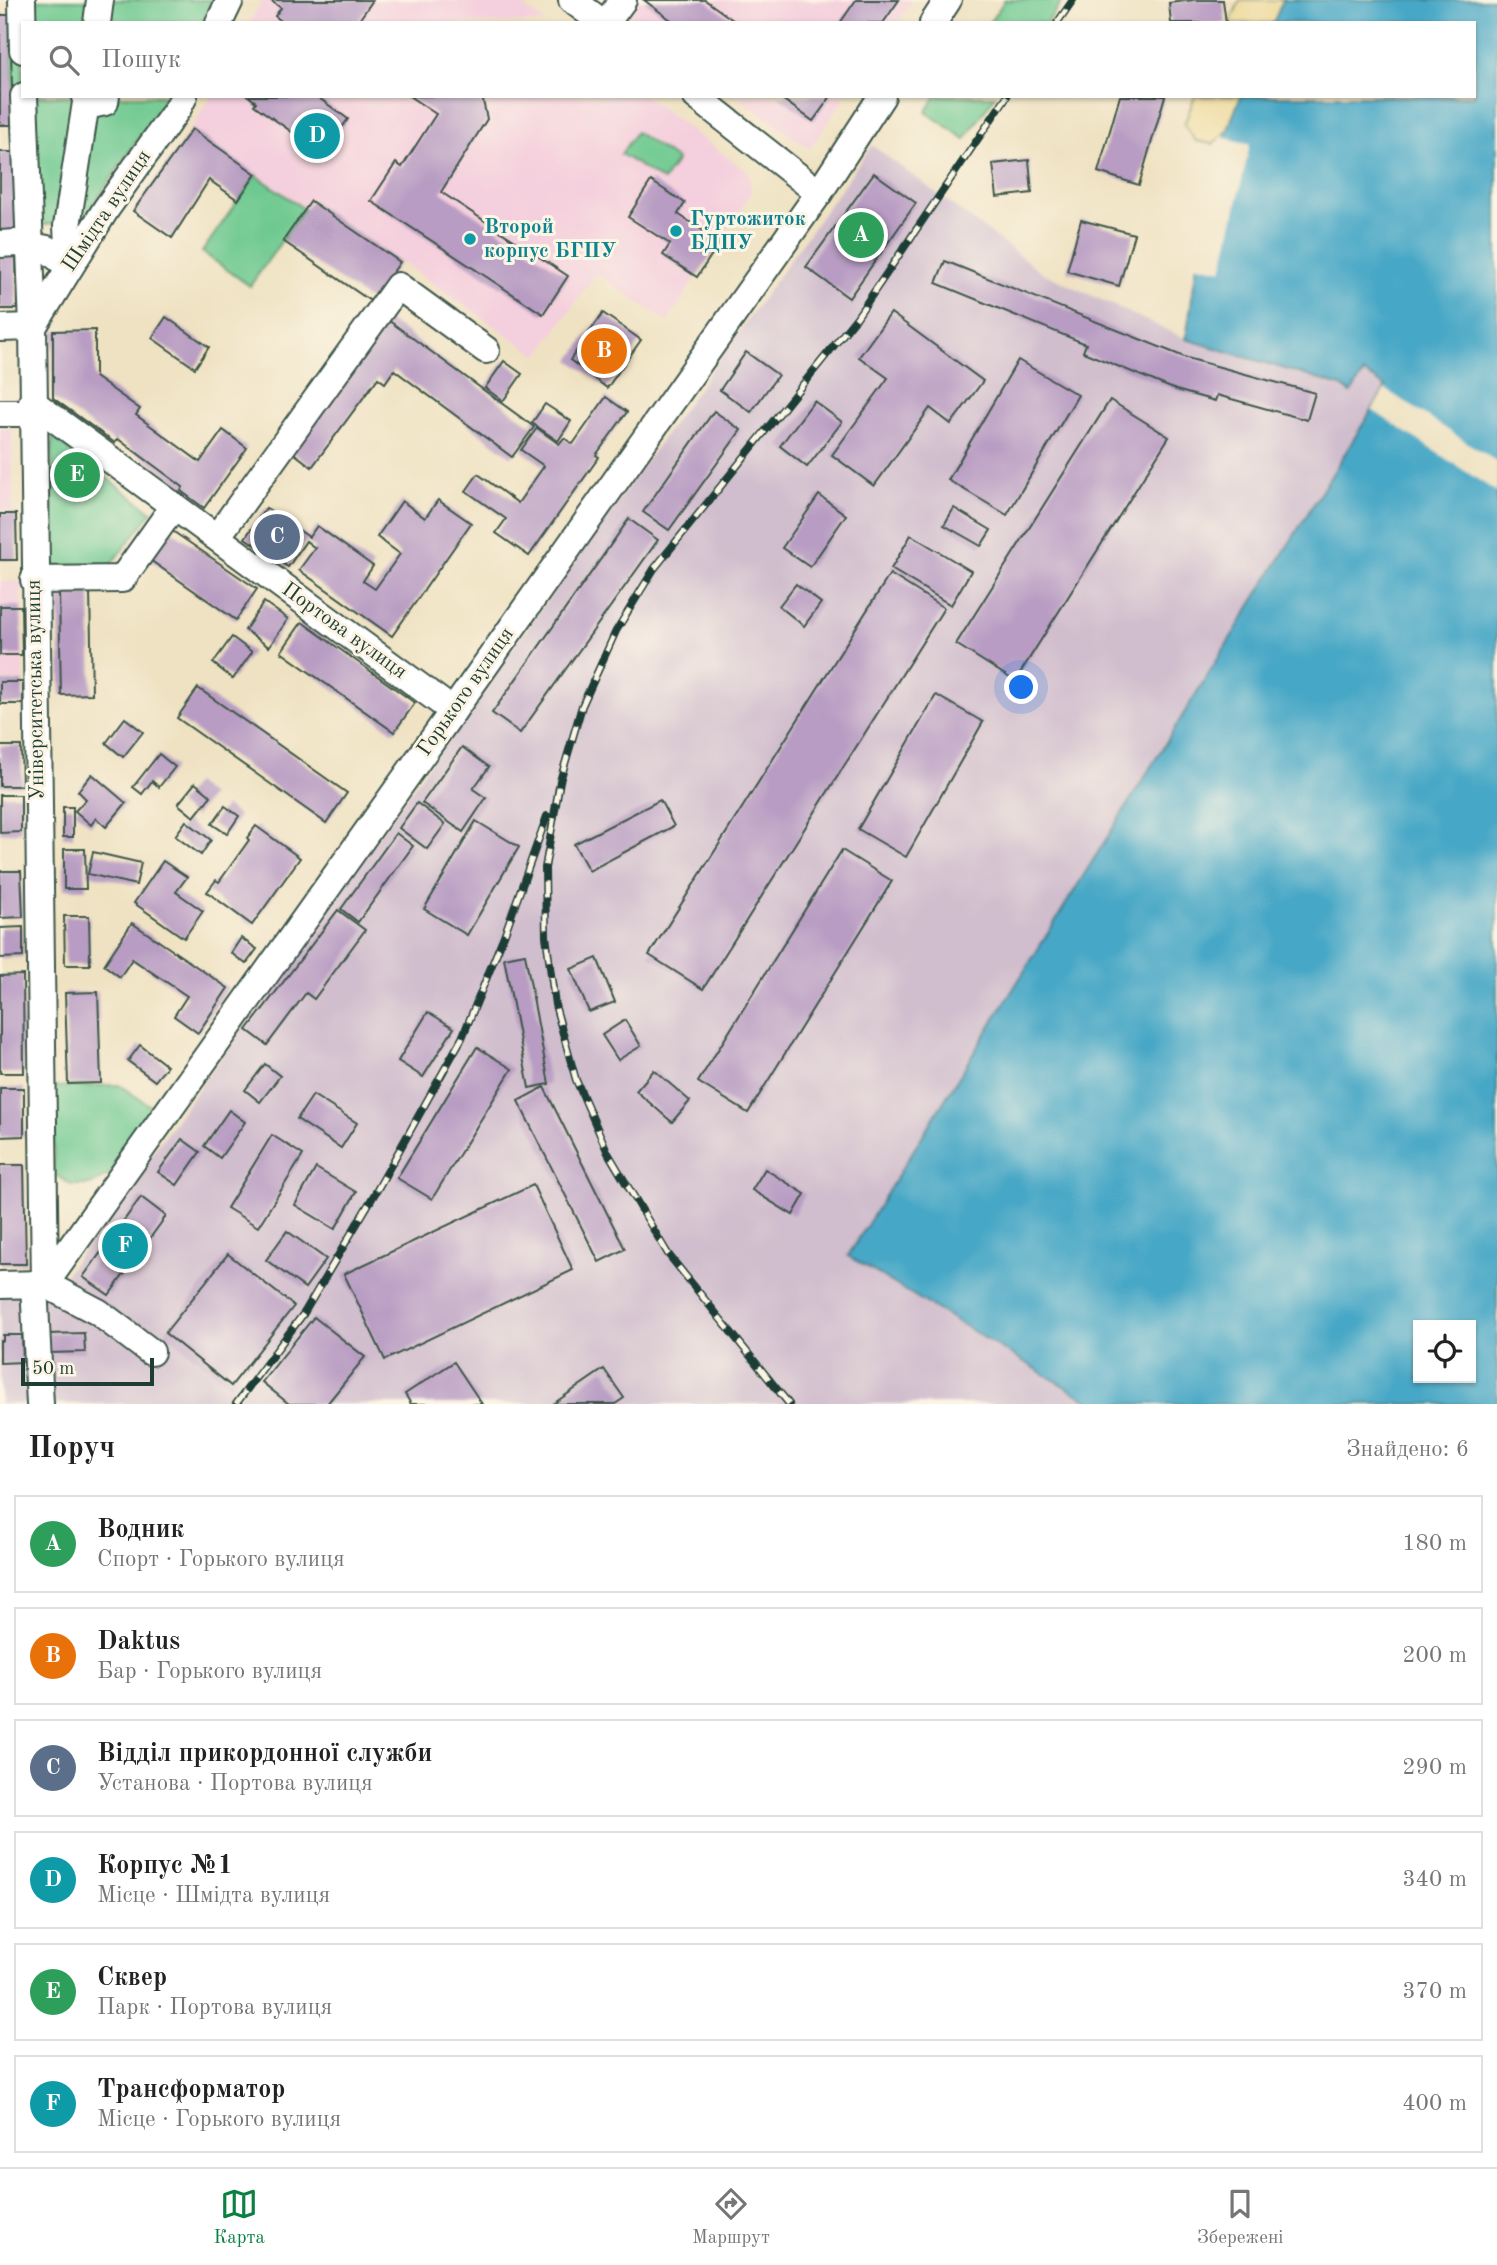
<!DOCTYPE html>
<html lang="uk">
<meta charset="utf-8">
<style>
body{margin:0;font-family:"Old Standard TT",serif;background:#f2f2f2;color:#222}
.controls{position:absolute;right:21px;bottom:21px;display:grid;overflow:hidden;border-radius:0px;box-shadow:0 2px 5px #0004}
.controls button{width:63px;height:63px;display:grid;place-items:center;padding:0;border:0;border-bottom:2px solid #e0e0e0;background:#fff;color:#222;font:35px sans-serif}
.scale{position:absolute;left:21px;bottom:18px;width:133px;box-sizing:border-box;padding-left:7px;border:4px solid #1f3d34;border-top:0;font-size:19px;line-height:24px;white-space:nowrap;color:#1f3d34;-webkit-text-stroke:5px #fcf5e5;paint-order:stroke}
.you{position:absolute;left:1022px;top:688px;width:24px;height:24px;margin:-18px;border:5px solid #fff;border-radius:50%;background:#1a73e8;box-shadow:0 0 0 10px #1a73e833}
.badge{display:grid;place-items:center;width:46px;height:46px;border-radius:50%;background:#0b8043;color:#fff;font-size:23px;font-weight:700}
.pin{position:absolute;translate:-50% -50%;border:4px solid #fff;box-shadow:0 2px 7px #0006}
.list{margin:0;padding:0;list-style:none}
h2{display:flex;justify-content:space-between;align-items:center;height:91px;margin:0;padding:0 28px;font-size:30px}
h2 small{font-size:23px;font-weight:400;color:#767676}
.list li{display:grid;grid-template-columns:46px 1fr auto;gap:21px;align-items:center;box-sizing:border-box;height:98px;margin:0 14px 14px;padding:0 14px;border:2px solid #e0e0e0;border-radius:0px}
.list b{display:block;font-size:26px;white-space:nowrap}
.list p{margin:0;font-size:23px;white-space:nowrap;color:#767676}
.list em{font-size:23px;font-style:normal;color:#767676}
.icon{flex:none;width:38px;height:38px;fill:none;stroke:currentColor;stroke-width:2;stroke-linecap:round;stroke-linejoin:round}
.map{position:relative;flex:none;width:1497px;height:1404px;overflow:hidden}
.search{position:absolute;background:#fff;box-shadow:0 2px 5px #0004;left:21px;right:21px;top:21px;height:77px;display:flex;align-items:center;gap:18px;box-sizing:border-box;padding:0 24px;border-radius:0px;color:#767676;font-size:26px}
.sheet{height:763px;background:#fff}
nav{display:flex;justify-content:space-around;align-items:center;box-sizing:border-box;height:98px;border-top:2px solid #e0e0e0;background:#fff;font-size:19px;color:#767676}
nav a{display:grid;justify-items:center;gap:4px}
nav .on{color:#0b8043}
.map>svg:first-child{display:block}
.built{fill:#f4cfdd}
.industrial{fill:#d0bdcd}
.green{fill:#6ec990;stroke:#468362;stroke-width:2}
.sand{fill:#eeda9e;stroke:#868c69;stroke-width:2}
.water{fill:#47a7c6;stroke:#33727d;stroke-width:2;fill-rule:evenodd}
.pier{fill:#efe2c2}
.building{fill:#b89cc3}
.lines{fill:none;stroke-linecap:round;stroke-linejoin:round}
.minor-casing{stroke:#3e5649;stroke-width:30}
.minor{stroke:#fff;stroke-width:26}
.rail-casing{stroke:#1f3d34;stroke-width:8}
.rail{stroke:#fcf5e5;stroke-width:5;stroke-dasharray:16;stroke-linecap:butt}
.culture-dot{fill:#0f9aa8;stroke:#fcf5e5;stroke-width:2.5}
.labels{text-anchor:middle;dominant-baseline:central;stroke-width:6;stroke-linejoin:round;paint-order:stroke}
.street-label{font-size:21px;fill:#1f3d34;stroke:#fcf5e5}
.culture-label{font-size:21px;font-weight:bold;fill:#0d838f;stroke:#fcf5e5;text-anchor:start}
</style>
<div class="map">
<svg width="1497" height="1404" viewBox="0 0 1497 1404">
<rect width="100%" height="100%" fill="#fcf5e5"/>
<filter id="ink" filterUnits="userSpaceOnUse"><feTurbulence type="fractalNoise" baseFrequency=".0143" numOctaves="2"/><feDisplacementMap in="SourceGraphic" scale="14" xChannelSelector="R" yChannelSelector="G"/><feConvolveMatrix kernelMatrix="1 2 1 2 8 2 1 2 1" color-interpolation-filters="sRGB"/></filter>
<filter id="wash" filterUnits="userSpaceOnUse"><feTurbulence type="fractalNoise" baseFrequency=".00686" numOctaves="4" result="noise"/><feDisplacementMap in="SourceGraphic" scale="28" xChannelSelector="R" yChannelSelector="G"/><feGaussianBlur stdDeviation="1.57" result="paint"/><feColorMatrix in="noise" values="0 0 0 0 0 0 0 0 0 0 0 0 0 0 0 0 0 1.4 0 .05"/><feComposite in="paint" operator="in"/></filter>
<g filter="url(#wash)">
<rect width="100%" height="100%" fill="#efe2c2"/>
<g class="built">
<polygon points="263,0 515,0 546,23 249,23"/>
<polygon points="636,0 912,0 897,23 634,23 625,16"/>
<polygon points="212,96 645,96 749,173 751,193 667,322 596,273 538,356 311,200 305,208 191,128"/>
<polygon points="737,96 846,96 810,149"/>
<polygon points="12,428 13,511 0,511 0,429"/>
<polygon points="21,581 23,681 0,681 0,582"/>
</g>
<polygon class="industrial" points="872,145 1043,273 1186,339 1341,386 1351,393 1364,373 1386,387 849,1255 1094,1404 0,1404 0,1293 53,1292"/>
<g class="green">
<polygon points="11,0 212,0 202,23 23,23 23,96 167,96 81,223 16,225"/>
<polygon points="1005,0 1063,0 1047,23 989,23"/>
<polygon points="936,96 995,96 965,139 926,112"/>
<polygon points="636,132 677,160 663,181 621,154"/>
<polygon points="256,175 304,209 250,286 202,252"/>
<polygon points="52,437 152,512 108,568 53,570"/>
<polygon points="119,1085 155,1109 109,1175 90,1185 71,1185 54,1174 53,1087"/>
</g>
<g class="sand">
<polygon points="1240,0 1287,0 1277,23 1230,23"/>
<polygon points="1195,96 1245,96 1231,127 1213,144 1196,141 1184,125"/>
</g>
<path class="water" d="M1283 0H1497V1404H1094L848 1256 1386 387 1364 373 1351 393 1341 386 1186 339C1198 256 1207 174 1241 96H1474V23H1273ZM1418 1325H1471V1378H1418Z"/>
<g class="pier">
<polygon points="1221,137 1250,144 1222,270 1194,264 1202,206"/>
<polygon points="1385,389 1497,462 1497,492 1372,410"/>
</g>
<g id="blocks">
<g class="building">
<polygon points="270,0 373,0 357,23 284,23 275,16 281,8"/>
<polygon points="644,0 705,0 737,23 675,23"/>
<polygon points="856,0 899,0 883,23 840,23"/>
<polygon points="1194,0 1223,0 1226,23 1171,23 1169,3"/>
<polygon points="0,15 10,15 13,125 0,125"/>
<polygon points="248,96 316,96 348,119 323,154 254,105 256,102"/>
<polygon points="409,96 482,96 487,119 441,192 568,276 543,314 371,201 396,163 402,167 436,114"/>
<polygon points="778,96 831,96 813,121"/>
<polygon points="1120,96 1165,96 1139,185 1098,172"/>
<polygon points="192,129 256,174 238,200 209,180 172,238 133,211"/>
<polygon points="0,152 13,152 16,233 0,234"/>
<polygon points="1029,160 1032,193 997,197 993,164"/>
<polygon points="874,173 916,203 849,298 806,267"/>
<polygon points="651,181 685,203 678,214 720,242 697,277 663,255 670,244 628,217"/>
<polygon points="311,201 400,262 372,302 283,241"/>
<polygon points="1081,220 1134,234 1119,286 1067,271"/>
<polygon points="0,252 16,252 17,309 0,309"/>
<polygon points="945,261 1187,358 1315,393 1307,420 1217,395 1215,401 1176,390 1083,352 1086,344 936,283"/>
<polygon points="603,313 641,340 607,388 570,360"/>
<polygon points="891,313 983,381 951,424 930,408 874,486 832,455 888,378 859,357"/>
<polygon points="166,317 209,347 195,368 152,338"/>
<polygon points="388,320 534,427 512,457 394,370 385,383 378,378 312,467 291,451"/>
<polygon points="95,330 95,377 140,409 136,415 200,462 223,430 247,448 204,508 181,491 183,487 118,439 115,443 53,398 53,331"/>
<polygon points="746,352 778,375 751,412 720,390"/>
<polygon points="1018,360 1078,395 1007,515 948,480"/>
<polygon points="504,361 522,374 503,401 485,388"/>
<polygon points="606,397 627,412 596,455 599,457 529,556 496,533 506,519 466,491 478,474 518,503 544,466 521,450 537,428 559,444 564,438 573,444"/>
<polygon points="1110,400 1169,437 1015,681 956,644"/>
<polygon points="814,401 842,422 807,467 780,446"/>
<polygon points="545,404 571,421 558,441 532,423"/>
<polygon points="714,411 741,430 669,530 643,512"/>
<polygon points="819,495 846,515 810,567 782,548"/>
<polygon points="438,500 471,523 392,636 299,570 315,548 306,541 288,567 245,538 266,508 309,537 317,526 373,566 363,581 375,589 400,554 377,537 402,501 425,518"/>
<polygon points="954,508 991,530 981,546 944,525"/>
<polygon points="0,514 16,514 17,560 0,560"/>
<polygon points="629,519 658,540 520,733 492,713"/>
<polygon points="171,530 257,589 236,620 150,560"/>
<polygon points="911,535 971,571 951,605 891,569"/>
<polygon points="890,574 944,608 703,989 649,955"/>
<polygon points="796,584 821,603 804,626 779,606"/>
<polygon points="59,591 90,591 92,694 61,695"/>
<polygon points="264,602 288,619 269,647 245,630"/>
<polygon points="0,606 21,606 22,655 0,655"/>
<polygon points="302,622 415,703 394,732 281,652"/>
<polygon points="232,637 252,652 233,679 213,663"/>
<rect x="0" y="682" width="23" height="22"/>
<polygon points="198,688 347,793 326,823 177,718"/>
<polygon points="936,695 983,722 906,857 858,829"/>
<polygon points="125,718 143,732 123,757 106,743"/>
<polygon points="0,746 21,746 22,786 0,786"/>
<polygon points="462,747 489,767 473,789 486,798 463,832 422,803"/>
<polygon points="159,754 175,767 159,787 152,781 142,794 133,787"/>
<polygon points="92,774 126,803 106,827 96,818 91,825 75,811 86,799 78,791"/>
<polygon points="195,783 211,796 194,817 178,804"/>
<polygon points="0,795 21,795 21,832 0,833"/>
<polygon points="660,800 674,826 589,871 574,844"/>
<polygon points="417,803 445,824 427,849 399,828"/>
<polygon points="225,806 239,816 227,834 212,824"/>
<rect x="63" y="807" width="10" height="30"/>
<polygon points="186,821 211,840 201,855 175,836"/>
<polygon points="476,821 519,847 467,935 424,909"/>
<polygon points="256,826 300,858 252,925 207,892 216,880 219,882 249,840 247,838"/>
<polygon points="396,833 413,846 358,922 341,909"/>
<polygon points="64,849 85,849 86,889 64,889"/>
<polygon points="842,850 892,881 748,1113 698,1082"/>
<polygon points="93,852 141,863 136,885 88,874"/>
<polygon points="163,861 187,877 176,892 203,911 184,938 134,903"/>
<polygon points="0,871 21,871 23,917 0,918"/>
<polygon points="338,910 365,930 314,999 306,993 267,1045 247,1030"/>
<polygon points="64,916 89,916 90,965 65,965"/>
<polygon points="132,923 228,988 198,1033 174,1016 187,996 132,959 120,977 104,965"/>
<polygon points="23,927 23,957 0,958 0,928"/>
<polygon points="241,938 257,949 246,964 231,953"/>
<polygon points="525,954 549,1084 529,1088 504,958"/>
<polygon points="597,958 615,1002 589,1012 571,969"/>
<polygon points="23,975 24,1073 0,1073 0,976"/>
<polygon points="98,992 101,1083 68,1084 65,993"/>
<polygon points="428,1012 454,1028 423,1077 398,1061"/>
<polygon points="625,1020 641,1046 618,1060 602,1035"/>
<polygon points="140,1045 167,1066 155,1081 128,1061"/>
<polygon points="477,1047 512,1069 432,1199 397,1178"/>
<polygon points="265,1064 280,1076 260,1102 245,1090"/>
<polygon points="654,1070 690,1101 672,1122 636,1091"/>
<polygon points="544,1087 625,1249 599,1262 518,1101"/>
<polygon points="0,1088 24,1088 24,1136 0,1137"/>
<polygon points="313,1095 357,1123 341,1148 297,1119"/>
<polygon points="229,1110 245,1122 220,1158 204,1146"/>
<polygon points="272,1135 303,1155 258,1227 227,1208"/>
<polygon points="182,1139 200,1152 177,1185 158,1172"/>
<polygon points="0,1165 24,1165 26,1264 0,1264"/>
<polygon points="316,1168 356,1192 335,1229 295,1205"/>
<polygon points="765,1169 805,1194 793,1215 752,1190"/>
<polygon points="533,1185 573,1270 385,1360 344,1274"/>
<polygon points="141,1197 166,1216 109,1295 83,1277"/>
<polygon points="287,1231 326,1259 305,1288 266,1260"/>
<polygon points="228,1254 294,1306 231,1386 165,1333"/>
<polygon points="314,1317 365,1357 327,1404 289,1404 262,1382"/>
<polygon points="84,1333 85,1352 49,1353 48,1334"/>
<polygon points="3,1335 22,1335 23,1362 0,1363 0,1341 3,1341"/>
<polygon points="454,1362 482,1404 411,1404 405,1394"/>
<polygon points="604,1369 624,1398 615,1404 553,1404"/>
</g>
</g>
</g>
<g filter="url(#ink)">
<use href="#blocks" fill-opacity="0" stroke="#3e5649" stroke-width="2"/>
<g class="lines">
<g class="minor-casing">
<g id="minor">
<polyline points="22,0 23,50"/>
<polyline points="572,0 603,23"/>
<polyline points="97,23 100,0"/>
<polyline points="219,23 230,0"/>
<polyline points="606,23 623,0"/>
<polyline points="933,23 948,0"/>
<polyline points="24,96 33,327 45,1284"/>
<polyline points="696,96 819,193"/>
<polyline points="86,106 105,102 106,96"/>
<polyline points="0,244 16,243 47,249 69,267"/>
<polyline points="69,267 67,226 87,96"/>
<polyline points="33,327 106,209 178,108 184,96"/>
<polyline points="0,328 33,327"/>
<polyline points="32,402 453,711"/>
<polyline points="0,413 32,413"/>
<polyline points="217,537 398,286 486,350"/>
<polyline points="34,580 122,579 174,506"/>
<polyline points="34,1284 40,1404"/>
<polyline points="45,1284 453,711 819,193 882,96"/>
<polyline points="0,1285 45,1284 98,1312 151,1352"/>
</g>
</g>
<use href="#minor" class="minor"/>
<g class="rail-casing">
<g id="rail">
<polyline points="1057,23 1073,0"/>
<polyline points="236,1404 304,1313 377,1190 462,1038 505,933 547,816"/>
<polyline points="789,1404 668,1254 608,1153 576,1080 555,1005 546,936 545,868 560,781 582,706 616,631 654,569 857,317 1007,96"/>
</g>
</g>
<use href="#rail" class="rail"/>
</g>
</g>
<g class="culture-dot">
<circle cx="676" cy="231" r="7"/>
<circle cx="470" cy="239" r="7"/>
</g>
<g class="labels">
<g class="street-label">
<text transform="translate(107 211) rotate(-56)">Шмідта вулиця</text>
<text transform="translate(344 631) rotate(36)">Портова вулиця</text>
<text transform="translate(36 690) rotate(-91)">Університетська вулиця</text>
<text transform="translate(466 692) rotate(-55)">Горького вулиця</text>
</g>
<g class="culture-label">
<text x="690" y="219">Гуртожиток<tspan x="690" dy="24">БДПУ</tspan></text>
<text x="484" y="227">Второй<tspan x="484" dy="24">корпус БГПУ</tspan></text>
</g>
</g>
</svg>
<div class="controls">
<button><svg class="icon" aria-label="locate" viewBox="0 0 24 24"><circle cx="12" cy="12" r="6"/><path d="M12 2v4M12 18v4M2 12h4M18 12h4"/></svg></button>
</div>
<div class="scale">50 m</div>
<div class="you"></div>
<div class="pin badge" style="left:861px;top:235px;background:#2e9e5b">A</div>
<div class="pin badge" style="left:604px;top:351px;background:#e8710a">B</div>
<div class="pin badge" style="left:277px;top:537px;background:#5c6f8a">C</div>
<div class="pin badge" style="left:317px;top:136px;background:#0f9aa8">D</div>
<div class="pin badge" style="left:77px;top:475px;background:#2e9e5b">E</div>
<div class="pin badge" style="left:125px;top:1246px;background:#0f9aa8">F</div>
<div class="search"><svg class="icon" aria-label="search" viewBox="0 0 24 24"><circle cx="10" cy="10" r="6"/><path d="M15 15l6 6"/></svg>Пошук</div>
</div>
<section class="sheet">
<h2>Поруч<small>Знайдено: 6</small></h2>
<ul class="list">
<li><span class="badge" style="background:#2e9e5b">A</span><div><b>Водник</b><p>Спорт · Горького вулиця</p></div><em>180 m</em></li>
<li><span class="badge" style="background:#e8710a">B</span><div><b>Daktus</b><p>Бар · Горького вулиця</p></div><em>200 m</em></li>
<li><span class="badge" style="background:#5c6f8a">C</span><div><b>Відділ прикордонної служби</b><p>Установа · Портова вулиця</p></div><em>290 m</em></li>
<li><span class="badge" style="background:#0f9aa8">D</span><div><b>Корпус №1</b><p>Місце · Шмідта вулиця</p></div><em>340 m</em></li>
<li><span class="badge" style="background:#2e9e5b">E</span><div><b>Сквер</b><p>Парк · Портова вулиця</p></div><em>370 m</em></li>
<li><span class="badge" style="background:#0f9aa8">F</span><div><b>Трансформатор</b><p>Місце · Горького вулиця</p></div><em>400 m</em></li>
</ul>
</section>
<nav>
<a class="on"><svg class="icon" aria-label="map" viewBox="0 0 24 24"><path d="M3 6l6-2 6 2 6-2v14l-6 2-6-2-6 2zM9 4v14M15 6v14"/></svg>Карта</a>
<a><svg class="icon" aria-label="directions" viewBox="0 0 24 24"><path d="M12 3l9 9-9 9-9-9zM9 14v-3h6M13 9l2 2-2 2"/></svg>Маршрут</a>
<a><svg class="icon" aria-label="saved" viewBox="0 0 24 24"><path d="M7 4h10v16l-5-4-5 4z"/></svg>Збережені</a>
</nav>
